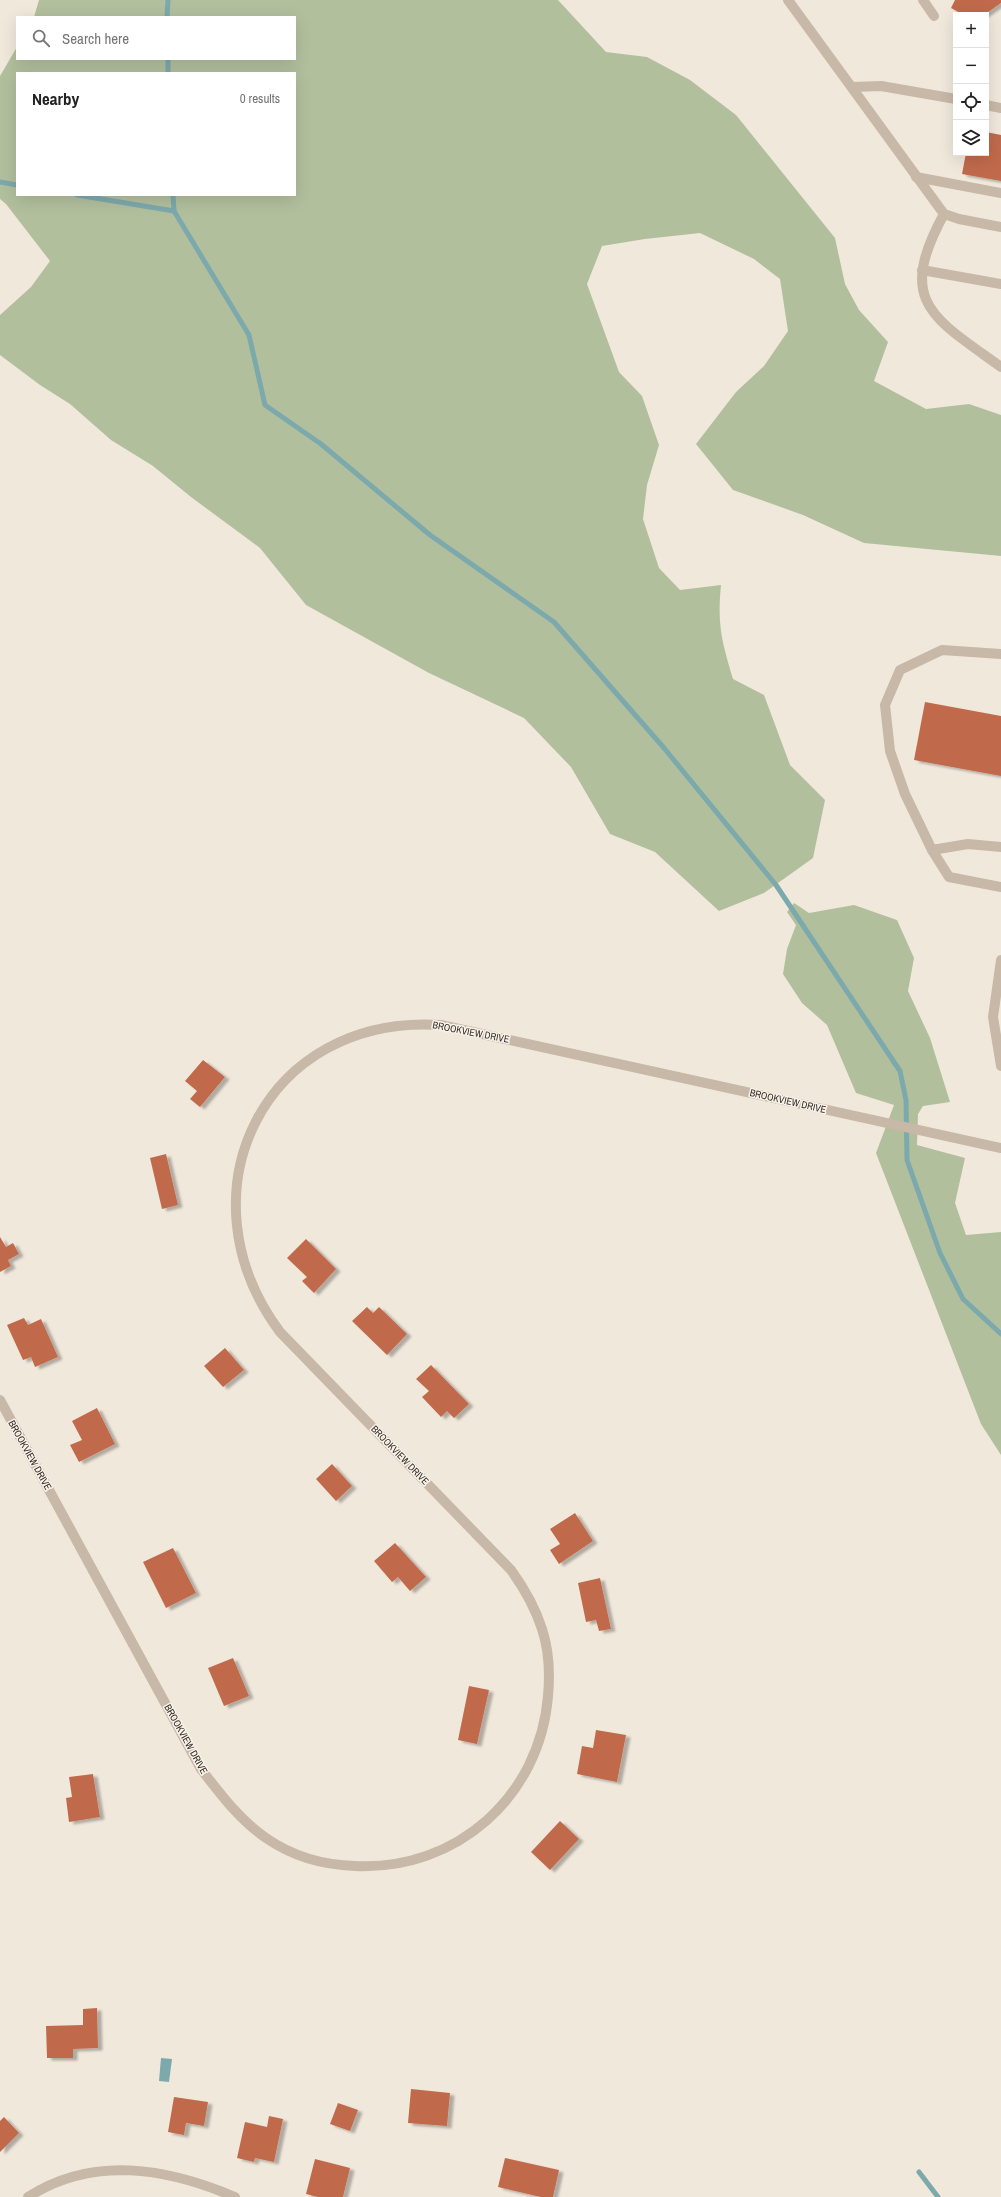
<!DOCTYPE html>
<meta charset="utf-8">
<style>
body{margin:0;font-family:"Archivo Narrow",sans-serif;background:#f6f6f6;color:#222}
.controls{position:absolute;right:12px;top:12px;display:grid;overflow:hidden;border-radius:0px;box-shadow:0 4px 16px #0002}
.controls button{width:36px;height:36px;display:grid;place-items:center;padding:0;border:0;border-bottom:1px solid #e0e0e0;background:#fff;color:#222;font:20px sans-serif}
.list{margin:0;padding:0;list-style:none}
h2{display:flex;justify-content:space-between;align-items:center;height:52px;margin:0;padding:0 16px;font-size:17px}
h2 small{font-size:13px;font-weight:400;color:#767676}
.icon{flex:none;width:22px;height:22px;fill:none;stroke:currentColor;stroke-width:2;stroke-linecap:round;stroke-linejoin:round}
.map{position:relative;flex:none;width:1001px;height:2197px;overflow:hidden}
.search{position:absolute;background:#fff;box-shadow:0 4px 16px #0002;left:16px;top:16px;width:280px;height:44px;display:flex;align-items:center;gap:10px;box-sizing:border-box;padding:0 14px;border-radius:0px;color:#767676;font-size:15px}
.panel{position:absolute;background:#fff;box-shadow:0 4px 16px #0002;left:16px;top:72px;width:280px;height:124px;border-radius:0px}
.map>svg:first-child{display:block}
.green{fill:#b2bf9d;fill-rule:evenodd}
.water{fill:#7ca9ac}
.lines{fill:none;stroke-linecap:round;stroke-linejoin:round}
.stream{stroke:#7ca9ac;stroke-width:5}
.building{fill:#c06b4b;filter:url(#shadow)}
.minor{stroke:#c8b8a8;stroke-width:10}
.labels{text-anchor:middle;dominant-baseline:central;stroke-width:3;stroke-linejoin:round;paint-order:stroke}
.street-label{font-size:10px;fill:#352d28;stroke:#f9f2e8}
</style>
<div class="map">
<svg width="1001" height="2197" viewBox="0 0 1001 2197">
<defs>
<filter id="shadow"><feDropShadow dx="4.5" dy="2.5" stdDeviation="1" flood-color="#0004"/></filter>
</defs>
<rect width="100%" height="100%" fill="#f1e8dc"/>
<g class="green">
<path d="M39 0H558L606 52 647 57 690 80 736 115 835 238 845 284 859 310 888 342 874 381 926 409 969 404 1001 415V556L864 543 803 515 733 490 696 444 736 392 764 366 788 331 780 279 754 259 700 233 645 239 602 246 587 284 619 372 642 396 659 445 647 485 643 519 659 568 680 590 721 585C717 625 722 642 733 679L764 695 790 765 825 800 813 858 764 893 719 911 655 852 610 834 571 767 524 718 429 673 306 605 260 548 191 497 153 466 111 440 70 404 40 385 0 355V315L31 287 50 261 6 204 0 199V76L17 47V59H295V17H34ZM17 73H295V195H17Z"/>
<polygon points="794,903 809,913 854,905 897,920 914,958 908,991 930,1038 950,1102 923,1106 918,1114 917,1145 965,1158 955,1203 966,1235 1001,1232 1001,1455 981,1424 876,1153 894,1105 856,1093 827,1025 802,1003 783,974 787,949 796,925 787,912"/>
</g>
<polygon class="water" points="161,2058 172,2059 169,2082 159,2081"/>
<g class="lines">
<g class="stream">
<polyline points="167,17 168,0"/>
<polyline points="168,59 168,73"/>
<polyline points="0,182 17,185"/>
<polyline points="77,195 174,211"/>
<polyline points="173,195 174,211 249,335 265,405 321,444 430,535 554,622 664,748 776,885 900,1071 906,1100 907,1160 940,1253 963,1299 1001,1334"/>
<polyline points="919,2172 938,2197"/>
</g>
</g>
<g class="building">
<polygon points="955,0 1001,0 1001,3 984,15 964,15 951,8"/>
<polygon points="986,132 1001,135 1001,181 962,174 966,153 986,153"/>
<polygon points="925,702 1001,716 1001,776 914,760"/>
<polygon points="203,1060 225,1077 200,1107 190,1099 197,1091 185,1081"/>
<polygon points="166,1154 178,1205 162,1209 150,1158"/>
<polygon points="0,1237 6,1247 13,1243 19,1254 8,1260 11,1266 0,1272"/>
<polygon points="306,1239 336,1269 314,1293 302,1281 307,1277 287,1258"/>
<polygon points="367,1307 373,1313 379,1307 407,1334 387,1355 352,1321"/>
<polygon points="24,1318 28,1325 41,1319 58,1357 35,1367 31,1357 23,1360 7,1325"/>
<polygon points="225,1348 244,1370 223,1387 204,1366"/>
<polygon points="431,1365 469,1404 454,1418 447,1411 441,1417 422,1397 429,1391 416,1379"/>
<polygon points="97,1408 115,1444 79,1462 70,1445 82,1440 72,1421"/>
<polygon points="332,1464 352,1486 336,1501 316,1479"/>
<polygon points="575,1513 593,1541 559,1564 550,1550 560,1544 550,1529"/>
<polygon points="395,1543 426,1577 410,1591 398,1577 392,1582 374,1561"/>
<polygon points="173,1548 196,1593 166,1608 143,1562"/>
<polygon points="600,1578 611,1629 599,1631 596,1620 586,1622 578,1583"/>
<polygon points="233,1658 249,1696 224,1706 208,1668"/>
<polygon points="469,1686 489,1690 477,1744 458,1740"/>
<polygon points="596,1730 626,1735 617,1782 577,1774 582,1746 593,1748"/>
<polygon points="93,1774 100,1817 69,1822 66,1798 72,1797 69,1777"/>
<polygon points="560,1821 579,1839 550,1870 531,1852"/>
<polygon points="97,2008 98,2048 73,2049 73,2058 47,2058 46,2026 83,2025 83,2009"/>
<polygon points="411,2089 450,2093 447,2126 408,2123"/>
<polygon points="174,2097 208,2102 204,2126 186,2123 184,2135 168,2132"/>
<polygon points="338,2103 358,2110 350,2131 330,2124"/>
<polygon points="269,2116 283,2119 274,2162 255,2158 254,2162 237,2158 245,2122 267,2127"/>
<polygon points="4,2117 19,2133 0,2152 0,2121"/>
<polygon points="505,2158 559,2170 553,2197 541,2197 498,2187"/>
<polygon points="315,2159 350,2168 343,2197 318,2197 306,2194"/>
</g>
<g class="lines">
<g class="minor">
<polyline points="788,0 944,214 959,219 1001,227"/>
<polyline points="923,0 934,16"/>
<polyline points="852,87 881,86 956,99"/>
<polyline points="986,105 1001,108"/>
<polyline points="916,177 1001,193"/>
<path d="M944 214C896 302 932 317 1001 367"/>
<polyline points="922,270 1001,284"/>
<polyline points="1001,654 942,650 900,670 885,705 890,751 905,794 932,850 949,877 1001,887"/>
<polyline points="932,850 968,844 1001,847"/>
<polyline points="1001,960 993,1017 1001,1066"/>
<path d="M0 1400 201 1769C221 1795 239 1819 266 1838 292 1856 324 1865 355 1866 457 1871 540 1796 548 1696 550 1674 549 1650 542 1629 535 1607 524 1588 511 1570L280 1332C177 1194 264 1013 441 1025L1001 1148"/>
<path d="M28 2197C93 2155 167 2168 235 2197"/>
</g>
</g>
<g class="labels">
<g class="street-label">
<text transform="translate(471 1032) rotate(11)">BROOKVIEW DRIVE</text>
<text transform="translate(788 1101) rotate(13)">BROOKVIEW DRIVE</text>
<text transform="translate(30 1455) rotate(61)">BROOKVIEW DRIVE</text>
<text transform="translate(400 1455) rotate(46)">BROOKVIEW DRIVE</text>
<text transform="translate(186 1739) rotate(61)">BROOKVIEW DRIVE</text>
</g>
</g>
</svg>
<div class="controls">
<button>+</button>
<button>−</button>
<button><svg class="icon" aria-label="locate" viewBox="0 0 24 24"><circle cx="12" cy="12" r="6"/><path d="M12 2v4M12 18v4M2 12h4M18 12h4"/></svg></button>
<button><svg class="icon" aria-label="layers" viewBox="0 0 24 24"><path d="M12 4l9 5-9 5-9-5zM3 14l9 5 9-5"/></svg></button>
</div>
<div class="search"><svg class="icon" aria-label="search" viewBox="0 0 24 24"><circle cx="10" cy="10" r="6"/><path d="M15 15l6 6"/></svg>Search here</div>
<section class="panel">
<h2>Nearby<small>0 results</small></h2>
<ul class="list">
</ul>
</section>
</div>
